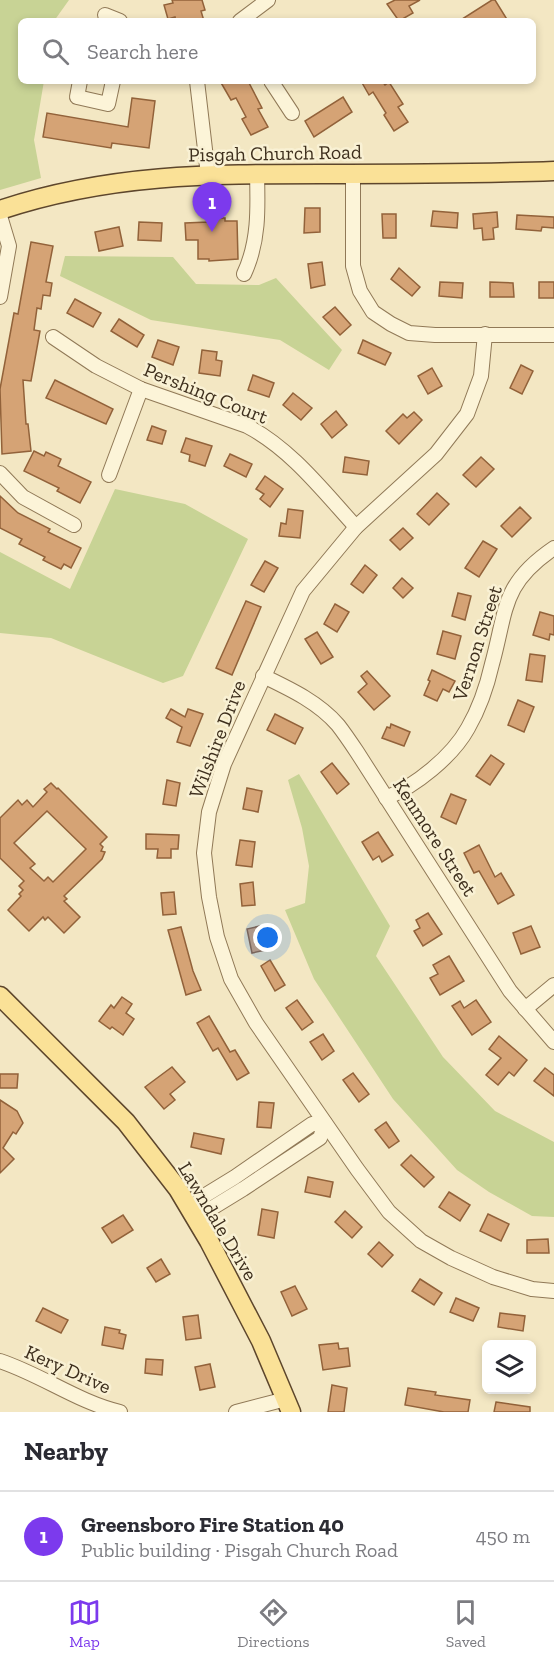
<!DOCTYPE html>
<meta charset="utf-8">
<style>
body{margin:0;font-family:"Zilla Slab",serif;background:#f2f2f3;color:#2b2b33}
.controls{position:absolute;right:18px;bottom:18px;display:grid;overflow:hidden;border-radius:9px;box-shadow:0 3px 9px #0003}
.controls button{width:54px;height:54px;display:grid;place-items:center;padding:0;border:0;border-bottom:2px solid #e1e1e2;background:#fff;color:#2b2b33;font:30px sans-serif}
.you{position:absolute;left:268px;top:938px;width:21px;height:21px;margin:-15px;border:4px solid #fff;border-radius:50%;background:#1a73e8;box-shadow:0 0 0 9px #1a73e833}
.badge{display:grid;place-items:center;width:39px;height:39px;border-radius:50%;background:#7c3aed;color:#fff;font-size:20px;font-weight:700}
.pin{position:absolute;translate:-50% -50px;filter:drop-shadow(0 2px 3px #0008)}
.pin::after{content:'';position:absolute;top:32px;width:21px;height:18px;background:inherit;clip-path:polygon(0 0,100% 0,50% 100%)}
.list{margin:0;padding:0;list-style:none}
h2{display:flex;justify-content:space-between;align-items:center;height:78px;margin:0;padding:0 24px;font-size:26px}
h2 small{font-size:20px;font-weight:400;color:#7c7c81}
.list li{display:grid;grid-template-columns:39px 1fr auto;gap:18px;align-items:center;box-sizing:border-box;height:90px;padding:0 24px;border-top:2px solid #e1e1e2}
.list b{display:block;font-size:22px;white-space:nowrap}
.list p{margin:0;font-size:20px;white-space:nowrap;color:#7c7c81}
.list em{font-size:20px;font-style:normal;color:#7c7c81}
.icon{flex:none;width:33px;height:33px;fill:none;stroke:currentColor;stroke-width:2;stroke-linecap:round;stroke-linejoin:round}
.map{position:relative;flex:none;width:554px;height:1412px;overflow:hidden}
.search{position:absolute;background:#fff;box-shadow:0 3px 9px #0003;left:18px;right:18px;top:18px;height:66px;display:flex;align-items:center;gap:15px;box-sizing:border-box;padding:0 21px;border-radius:9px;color:#7c7c81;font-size:22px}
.sheet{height:168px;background:#fff}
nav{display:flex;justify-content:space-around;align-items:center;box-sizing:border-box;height:84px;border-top:2px solid #e1e1e2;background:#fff;font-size:16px;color:#7c7c81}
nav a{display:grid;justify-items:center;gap:3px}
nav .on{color:#7c3aed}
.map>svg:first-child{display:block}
.green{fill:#c8d395}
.building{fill:#d5a375;stroke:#92623a;stroke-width:1.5;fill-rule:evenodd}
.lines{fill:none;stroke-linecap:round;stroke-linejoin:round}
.minor-casing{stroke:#907957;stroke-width:16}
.major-casing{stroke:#5d462c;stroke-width:21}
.minor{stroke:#fcf4d8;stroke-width:14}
.major{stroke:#fae197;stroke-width:18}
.labels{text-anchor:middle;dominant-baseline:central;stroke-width:5;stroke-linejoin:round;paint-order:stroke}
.street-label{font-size:20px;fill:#3e2f1d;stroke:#f9f1d4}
</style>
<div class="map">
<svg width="554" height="1412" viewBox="0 0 554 1412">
<rect width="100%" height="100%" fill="#f3e7c3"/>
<g class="green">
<polygon points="0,0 69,0 54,21 21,21 21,81 44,81 34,140 41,178 0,190"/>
<polygon points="65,256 173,257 196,284 259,285 276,278 342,350 329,370 280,340 151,320 60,276"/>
<polygon points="115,489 185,504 248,539 183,676 163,683 51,638 0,633 0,552 70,589"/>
<polygon points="299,774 390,926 376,956 443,1057 495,1111 554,1142 554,1217 532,1216 489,1192 457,1170 393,1099 314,979 285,910 305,903 309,866 302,828 288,780"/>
</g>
<g class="building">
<polygon points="172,0 202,0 205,10 201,11 204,21 176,21 175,17 168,19 164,5 173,3"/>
<polygon points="395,0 420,0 409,6 413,13 399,21 387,4"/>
<polygon points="492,0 495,0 508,21 459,21"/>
<polygon points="220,81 248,81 262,108 258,109 268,127 251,135 242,119 246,117 236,98 231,100"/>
<polygon points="361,81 382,81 385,85 389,82 403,104 398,107 408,122 394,131 384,115 386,113 373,92 369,95"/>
<polygon points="343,97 352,112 314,137 305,121"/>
<polygon points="132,98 155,101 149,148 112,143 111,148 43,137 47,113 128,127"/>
<polygon points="305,208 320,208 320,232 304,233"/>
<polygon points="433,211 458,213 457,228 431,226"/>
<polygon points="497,212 498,227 493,228 494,239 483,240 482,228 474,229 473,214"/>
<polygon points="382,214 396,214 396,238 383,238"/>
<polygon points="517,215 554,217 554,228 542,227 541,231 516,229"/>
<polygon points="207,218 225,218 225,221 237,221 238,259 209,261 209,259 198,259 198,240 186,240 185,223 208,222"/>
<polygon points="139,222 162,223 161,241 138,240"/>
<polygon points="119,227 123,246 99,251 95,232"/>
<polygon points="31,242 53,246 46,282 52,283 50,296 43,295 41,309 37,308 34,330 40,331 31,381 23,380 26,424 28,424 31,451 2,454 0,389 14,313 18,314"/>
<polygon points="322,262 325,285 311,288 308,264"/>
<polygon points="399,268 420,287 412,296 391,279"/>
<polygon points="440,282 463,283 462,298 439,296"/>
<polygon points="490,282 513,283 514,297 490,297"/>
<rect x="539" y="282" width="15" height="16"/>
<polygon points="75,299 101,313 93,327 67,313"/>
<polygon points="335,307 351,325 340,335 323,317"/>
<polygon points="119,319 144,335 137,347 111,331"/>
<polygon points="158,340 179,347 173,365 152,357"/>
<polygon points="363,340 391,353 385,365 358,353"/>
<polygon points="202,350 217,352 216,360 222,361 220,376 199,373"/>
<polygon points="521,365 533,371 522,394 510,388"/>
<polygon points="432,368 442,386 428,394 418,376"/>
<polygon points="253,375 274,383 269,397 248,390"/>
<polygon points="55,380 113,409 106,424 46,398"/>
<polygon points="293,393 312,408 301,420 283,405"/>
<polygon points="336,411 347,425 332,438 321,424"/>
<polygon points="414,412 422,420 399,444 386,431 403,414 407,418"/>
<polygon points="152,426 166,431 162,444 147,440"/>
<polygon points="186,438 212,446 205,466 189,461 190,455 181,452"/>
<polygon points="34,451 44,456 46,452 61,459 58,466 91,482 80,503 57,491 59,488 24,471"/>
<polygon points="230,454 252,464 246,477 224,466"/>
<polygon points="345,457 369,461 367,475 343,472"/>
<polygon points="481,457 494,469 476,487 463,475"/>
<polygon points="265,476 283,489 270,507 260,499 264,494 256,489"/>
<polygon points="437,493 449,504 429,525 417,514"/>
<polygon points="0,496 18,513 50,529 48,532 81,548 71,568 64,564 61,569 43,560 45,557 19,544 22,539 0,528"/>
<polygon points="520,507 531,518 512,537 501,526"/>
<polygon points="288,509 303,511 300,538 279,536 281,523 286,524"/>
<polygon points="403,528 413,538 400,550 390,540"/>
<polygon points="483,541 497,549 479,577 465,568"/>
<polygon points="265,561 278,568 264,592 251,585"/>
<polygon points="365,565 377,575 363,593 351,584"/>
<polygon points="402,578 413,588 403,598 393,588"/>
<polygon points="458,593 471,596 465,620 452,616"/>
<polygon points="246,601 261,607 232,675 216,668"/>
<polygon points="335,604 349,612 337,632 324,624"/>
<polygon points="540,612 554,616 554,635 550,634 549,640 533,635"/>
<polygon points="443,631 461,636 455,659 437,654"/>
<polygon points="317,632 333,657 321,664 305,639"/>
<polygon points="530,654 545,656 542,682 526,680"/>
<polygon points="432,670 455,681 449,692 443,689 437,701 424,695 430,681 428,680"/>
<polygon points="367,671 390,696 374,710 358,692 367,684 361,676"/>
<polygon points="518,700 534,707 524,732 508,725"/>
<polygon points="171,709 185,717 188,709 203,714 190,746 177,742 182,727 166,718"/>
<polygon points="275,714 303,728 295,744 267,730"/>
<polygon points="391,724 410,732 404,746 382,738 387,727 390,728"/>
<polygon points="491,755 504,764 490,785 476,776"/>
<polygon points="332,763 349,784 337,794 321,772"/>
<polygon points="167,780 180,783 176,806 163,804"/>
<path d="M51 783 57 789 58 788 107 837 100 844 103 847 101 851 105 852 102 859 64 896 67 899 64 901 80 917 64 933 48 917 45 920 43 917 29 931 8 910 21 896 19 894 23 890 19 886 24 881 0 858V818L18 800 22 805 27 800 33 807 47 792 44 789ZM47 811 86 849 53 882 48 877 44 881 30 868 35 864 14 843Z"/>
<polygon points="247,788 262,791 258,812 243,809"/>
<polygon points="451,794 466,800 456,824 441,817"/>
<polygon points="378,832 393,855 382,862 379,856 373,860 362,842"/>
<polygon points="146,834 179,835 178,849 171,849 171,858 157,858 158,849 146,849"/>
<polygon points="240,840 255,842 252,867 236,865"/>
<polygon points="479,845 495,877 501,873 514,895 498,904 479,871 474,873 464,853"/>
<polygon points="253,882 255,905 242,906 240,884"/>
<polygon points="174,892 176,914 163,915 161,893"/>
<polygon points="428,913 442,934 423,946 414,931 420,928 416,920"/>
<polygon points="260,926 266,950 252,953 247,929"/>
<polygon points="531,926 540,947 521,954 513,933"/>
<polygon points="181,927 193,971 201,990 186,995 168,930"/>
<polygon points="449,956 464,981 440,995 430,978 438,974 433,965"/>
<polygon points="270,960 285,985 275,991 261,966"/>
<polygon points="122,997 132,1004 126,1013 134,1019 123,1035 112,1027 110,1029 99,1021 111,1005 114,1008"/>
<polygon points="297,1000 313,1022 302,1030 286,1008"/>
<polygon points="476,1000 491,1022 472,1035 452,1006 460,1001 464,1008"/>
<polygon points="209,1016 230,1052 235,1050 249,1073 237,1080 218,1048 213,1051 197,1023"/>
<polygon points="323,1034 334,1051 322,1060 310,1042"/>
<polygon points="499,1036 527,1060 514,1076 509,1072 498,1085 486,1075 501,1058 489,1049"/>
<polygon points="172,1067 185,1082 170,1094 175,1100 164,1109 145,1087"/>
<polygon points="545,1068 554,1075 554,1096 534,1081"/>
<polygon points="353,1073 369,1094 359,1102 343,1080"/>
<polygon points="0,1074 18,1074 17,1088 0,1088"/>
<polygon points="0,1100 17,1111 23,1123 16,1134 13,1132 3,1148 14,1159 0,1173"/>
<polygon points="259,1102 274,1103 271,1128 257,1127"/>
<polygon points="386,1122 399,1141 389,1148 375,1130"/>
<polygon points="194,1133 224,1139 221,1154 191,1147"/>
<polygon points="411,1155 434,1177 424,1187 401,1165"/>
<polygon points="308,1177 333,1182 330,1197 305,1192"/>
<polygon points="449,1192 470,1205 460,1221 439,1207"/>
<polygon points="262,1209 278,1212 274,1238 258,1235"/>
<polygon points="345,1211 362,1227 352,1238 335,1222"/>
<polygon points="488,1214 509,1224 501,1241 480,1231"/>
<polygon points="123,1215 133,1230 112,1243 102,1228"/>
<polygon points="548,1239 549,1253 527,1253 527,1240"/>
<polygon points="379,1242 393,1255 382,1267 368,1254"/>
<polygon points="161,1259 170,1274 156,1282 147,1268"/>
<polygon points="420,1279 442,1293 434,1305 412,1291"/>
<polygon points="295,1286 307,1309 292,1316 281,1292"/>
<polygon points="456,1298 479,1308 473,1321 450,1312"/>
<polygon points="43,1308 68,1320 61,1333 36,1321"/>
<polygon points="500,1313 525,1316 523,1331 498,1327"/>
<polygon points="198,1315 201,1338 186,1340 183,1317"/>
<polygon points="105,1327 120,1330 119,1333 126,1335 123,1349 102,1345"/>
<polygon points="338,1343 339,1349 348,1348 350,1366 323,1370 319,1345"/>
<polygon points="146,1359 163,1360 162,1375 145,1373"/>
<polygon points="210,1364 215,1387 200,1390 195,1367"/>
<polygon points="332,1385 347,1388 344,1412 328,1412"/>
<polygon points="408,1388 436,1392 435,1395 470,1400 468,1412 444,1412 405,1405"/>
<polygon points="496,1402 530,1407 530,1412 494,1412"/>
</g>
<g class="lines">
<g class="minor-casing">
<g id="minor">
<polyline points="105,15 120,21"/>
<polyline points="240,21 268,0"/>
<polyline points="80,81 77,97 108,104 113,81"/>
<polyline points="197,81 208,175"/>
<polyline points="271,81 292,113"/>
<polyline points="353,174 353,266 360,291 373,312 391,324 409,333 435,335 554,335"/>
<polyline points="0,216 9,246 0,297"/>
<path d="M244 274C259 242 258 209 257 174"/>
<polyline points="485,334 481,376 467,414 436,454 356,527 303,591 224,764 209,812 204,853 209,897 217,937 231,979 256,1023 357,1169 389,1212 421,1241 451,1258 493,1277 532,1289 554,1291"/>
<path d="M53 337 96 366 141 389 247 426C291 449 323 491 356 527"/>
<polyline points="0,473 23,497 74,525"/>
<polyline points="109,475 141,389"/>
<path d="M263 676C290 689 318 702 338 725 345 734 351 743 357 752L510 991 554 1042"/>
<path d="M386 798C415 786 452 757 468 728 479 709 487 686 492 664 507 610 501 584 554 548"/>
<polyline points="525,1009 554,985"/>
<polygon points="325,1123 320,1138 243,1189 212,1208 190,1211 204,1196 235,1177 312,1124"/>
<path d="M0 1361C42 1375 78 1402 120 1412"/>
<polyline points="236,1412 286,1399"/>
</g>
</g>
<g class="major-casing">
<g id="major">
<path d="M0 210C108 174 209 174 321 174 399 174 476 174 554 171"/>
<polyline points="0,996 126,1122 178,1189 209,1241 261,1341 291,1412"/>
</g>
</g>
<use href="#minor" class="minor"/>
<use href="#major" class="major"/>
</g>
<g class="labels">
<g class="street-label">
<text transform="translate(275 153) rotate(-1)">Pisgah Church Road</text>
<text transform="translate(206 393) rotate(22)">Pershing Court</text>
<text transform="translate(477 643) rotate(-72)">Vernon Street</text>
<text transform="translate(217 739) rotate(-69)">Wilshire Drive</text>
<text transform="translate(435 837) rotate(57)">Kenmore Street</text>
<text transform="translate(218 1221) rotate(59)">Lawndale Drive</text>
<text transform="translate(68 1369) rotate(24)">Kery Drive</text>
</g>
</g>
</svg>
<div class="controls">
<button><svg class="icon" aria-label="layers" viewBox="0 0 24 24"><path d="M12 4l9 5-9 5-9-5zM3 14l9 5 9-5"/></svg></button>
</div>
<div class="you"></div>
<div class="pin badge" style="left:212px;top:232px">1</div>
<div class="search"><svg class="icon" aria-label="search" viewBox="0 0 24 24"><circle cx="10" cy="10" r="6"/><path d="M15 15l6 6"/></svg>Search here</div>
</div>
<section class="sheet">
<h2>Nearby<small></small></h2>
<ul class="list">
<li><span class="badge">1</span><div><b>Greensboro Fire Station 40</b><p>Public building · Pisgah Church Road</p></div><em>450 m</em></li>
</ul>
</section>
<nav>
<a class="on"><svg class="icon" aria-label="map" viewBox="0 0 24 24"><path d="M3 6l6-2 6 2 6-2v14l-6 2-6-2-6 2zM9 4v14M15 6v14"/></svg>Map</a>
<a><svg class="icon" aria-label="directions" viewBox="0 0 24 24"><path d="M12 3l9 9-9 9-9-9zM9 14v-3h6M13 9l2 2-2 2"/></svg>Directions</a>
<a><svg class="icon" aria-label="saved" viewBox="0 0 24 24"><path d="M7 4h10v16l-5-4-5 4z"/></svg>Saved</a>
</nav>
